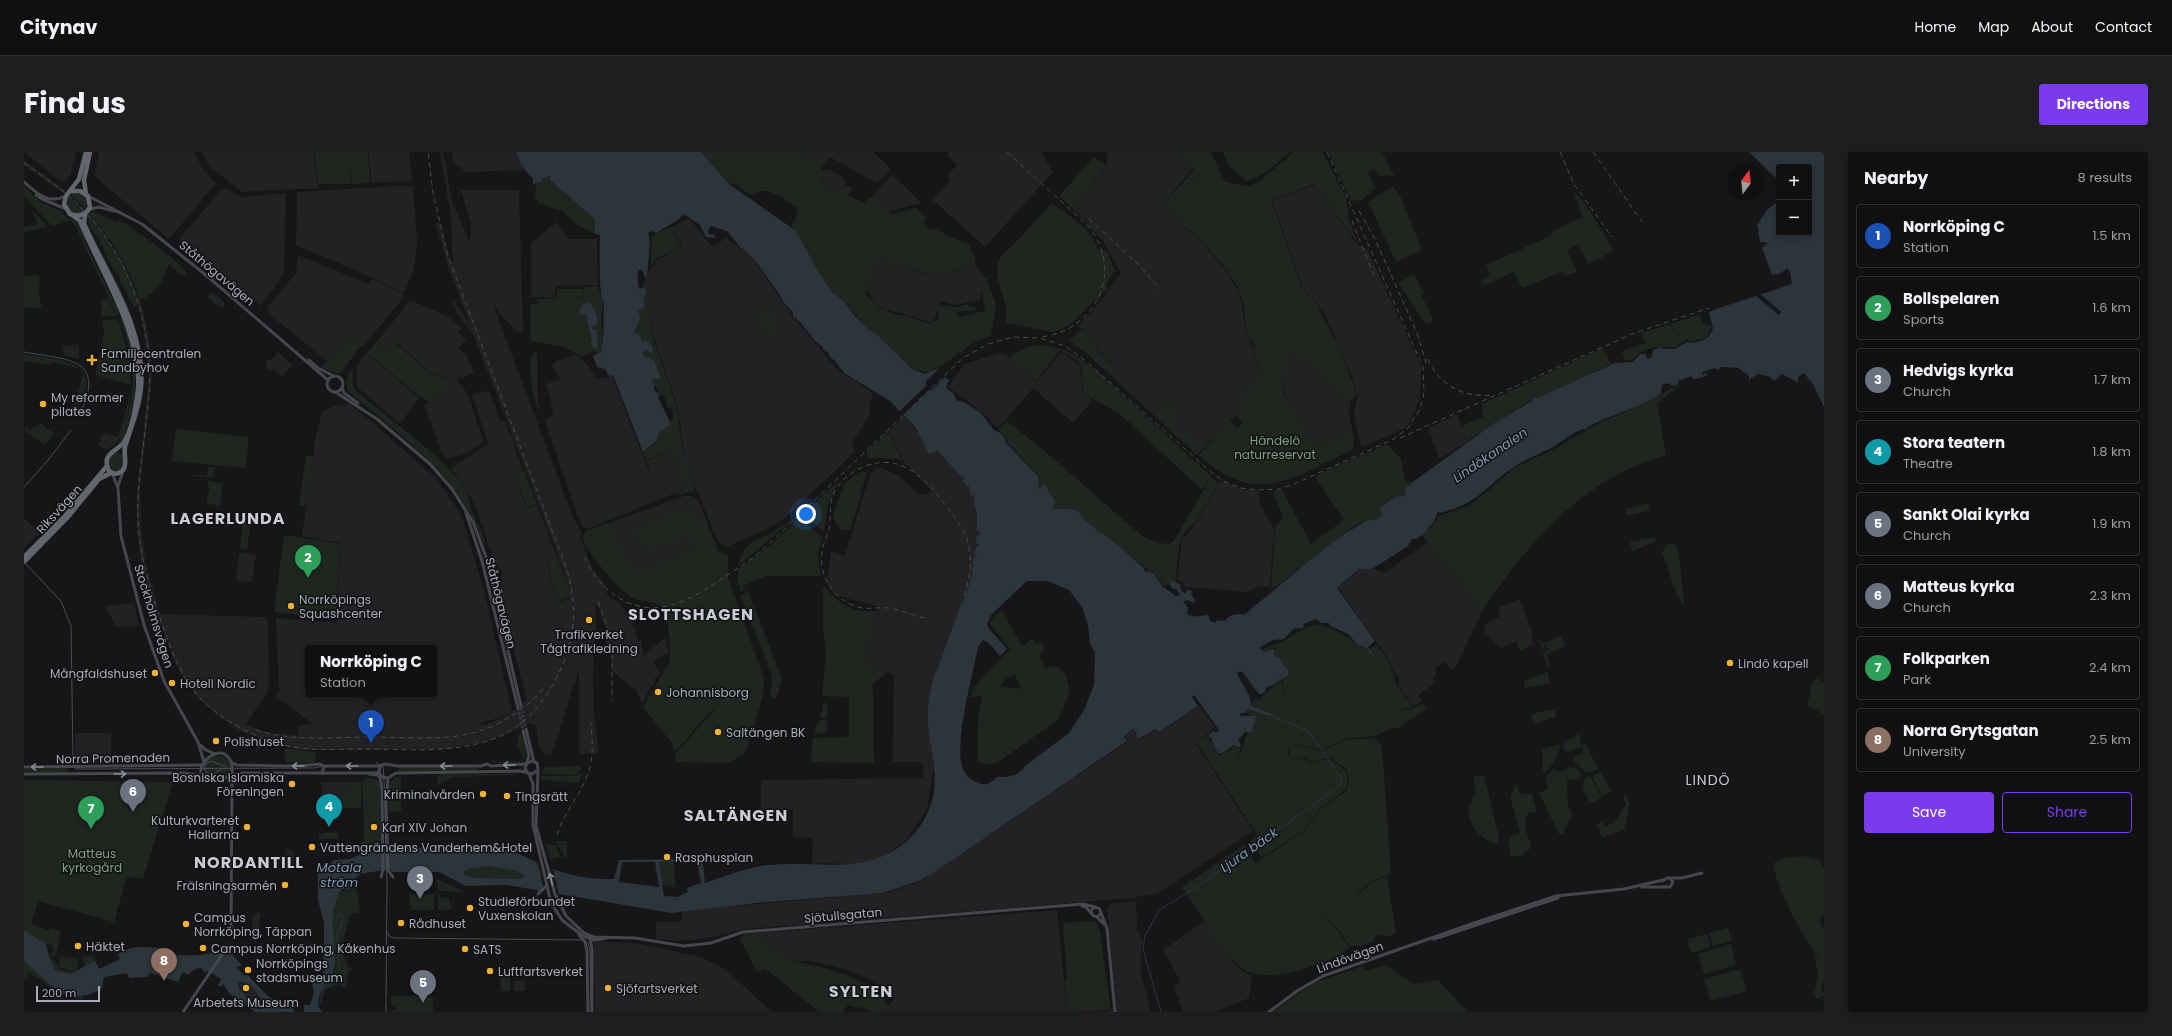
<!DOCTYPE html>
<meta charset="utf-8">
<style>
body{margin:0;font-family:Poppins,sans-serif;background:#1e1e20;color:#f1f3f6}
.controls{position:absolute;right:12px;top:12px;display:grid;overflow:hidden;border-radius:4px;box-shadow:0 2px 6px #0003}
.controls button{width:36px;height:36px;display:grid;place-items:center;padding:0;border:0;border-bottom:1px solid #303032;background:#101012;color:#f1f3f6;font:20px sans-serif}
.compass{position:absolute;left:1704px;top:12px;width:36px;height:36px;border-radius:50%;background:#101012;box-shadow:0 2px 6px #0003;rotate:15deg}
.scale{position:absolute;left:12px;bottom:10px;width:64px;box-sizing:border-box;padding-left:4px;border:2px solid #a8adb8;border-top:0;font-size:11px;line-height:14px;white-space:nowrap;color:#a8adb8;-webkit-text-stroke:3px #111113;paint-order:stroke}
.you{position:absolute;left:782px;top:362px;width:14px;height:14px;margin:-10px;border:3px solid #fff;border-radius:50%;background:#1a73e8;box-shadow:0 0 0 6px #1a73e833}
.badge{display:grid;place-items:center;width:26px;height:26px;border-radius:50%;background:#7c3aed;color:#fff;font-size:13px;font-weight:700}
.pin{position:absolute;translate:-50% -33px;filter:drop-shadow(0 1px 2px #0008)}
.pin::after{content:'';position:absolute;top:21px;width:14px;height:12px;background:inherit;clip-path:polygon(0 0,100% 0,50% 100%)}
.popup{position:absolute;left:281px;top:493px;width:132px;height:52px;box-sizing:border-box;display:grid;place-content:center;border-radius:4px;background:#101012;filter:drop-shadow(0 1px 3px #0005);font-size:13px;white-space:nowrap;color:#9c9d9f}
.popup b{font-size:15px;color:#f1f3f6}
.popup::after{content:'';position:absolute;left:50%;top:100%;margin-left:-8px;border:8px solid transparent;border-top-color:#101012}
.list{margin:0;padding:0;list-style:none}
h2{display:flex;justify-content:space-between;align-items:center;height:52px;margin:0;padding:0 16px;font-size:17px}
h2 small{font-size:13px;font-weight:400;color:#9c9d9f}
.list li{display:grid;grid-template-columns:26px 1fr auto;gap:12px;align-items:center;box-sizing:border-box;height:64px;margin:0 8px 8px;padding:0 8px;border:1px solid #303032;border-radius:4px}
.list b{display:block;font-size:15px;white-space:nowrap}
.list p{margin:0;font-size:13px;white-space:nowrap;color:#9c9d9f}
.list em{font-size:13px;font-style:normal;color:#9c9d9f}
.actions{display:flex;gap:8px;padding:12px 16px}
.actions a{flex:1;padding:9px 0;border:1px solid #7c3aed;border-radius:4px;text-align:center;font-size:14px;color:#7c3aed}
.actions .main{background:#7c3aed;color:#fff}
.map{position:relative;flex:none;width:1800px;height:860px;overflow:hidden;border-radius:4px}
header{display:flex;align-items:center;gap:24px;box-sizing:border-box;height:56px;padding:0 20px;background:#101012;border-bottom:1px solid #303032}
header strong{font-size:19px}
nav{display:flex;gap:22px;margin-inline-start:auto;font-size:14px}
.intro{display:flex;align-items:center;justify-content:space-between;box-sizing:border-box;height:96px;padding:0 24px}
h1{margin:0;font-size:28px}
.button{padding:10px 18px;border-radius:4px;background:#7c3aed;color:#fff;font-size:14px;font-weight:700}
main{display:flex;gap:24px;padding:0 24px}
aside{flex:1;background:#101012;border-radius:4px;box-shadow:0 2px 6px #0003}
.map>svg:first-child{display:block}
.built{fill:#222225;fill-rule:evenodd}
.green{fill:#1e261f;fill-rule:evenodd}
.water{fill:#2c353c;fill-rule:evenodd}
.pier{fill:#161618}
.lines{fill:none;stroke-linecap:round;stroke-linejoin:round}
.stream{stroke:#2c353c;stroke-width:1}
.secondary-tunnel{stroke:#333438;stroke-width:3;stroke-dasharray:3 1.5;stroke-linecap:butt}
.secondary{stroke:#45474d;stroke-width:3}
.highway{stroke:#63666e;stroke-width:4.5}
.tram{stroke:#4a4c52;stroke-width:1}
.rail{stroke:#4a4c52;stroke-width:1;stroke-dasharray:5 4;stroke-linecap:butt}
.oneway{stroke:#858993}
.poi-dot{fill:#f2b134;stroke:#111113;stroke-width:1.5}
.labels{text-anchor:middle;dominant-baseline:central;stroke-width:3;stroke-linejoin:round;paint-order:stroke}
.street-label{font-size:12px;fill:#a8adb8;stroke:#111113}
.poi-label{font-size:12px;fill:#a8adb8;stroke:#111113;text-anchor:start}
.park-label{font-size:12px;fill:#7fa381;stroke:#111113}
.water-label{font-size:13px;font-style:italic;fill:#7f9bb3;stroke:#111113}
.quarter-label{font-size:14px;letter-spacing:1px;fill:#c9ccd4;stroke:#111113}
.district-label{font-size:16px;font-weight:bold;letter-spacing:1px;fill:#c9ccd4;stroke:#111113}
</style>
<header>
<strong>Citynav</strong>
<nav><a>Home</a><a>Map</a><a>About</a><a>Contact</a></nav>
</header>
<div class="intro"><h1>Find us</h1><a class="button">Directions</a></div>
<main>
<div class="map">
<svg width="1800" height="860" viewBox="0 0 1800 860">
<rect width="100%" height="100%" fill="#161618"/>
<g class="built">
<polygon points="0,0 52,0 46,24 38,31"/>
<polygon points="75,0 170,0 180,19 192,31 145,87 70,24"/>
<polygon points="177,0 289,0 294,36 218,40 186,15"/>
<polygon points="345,0 385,0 388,29 347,31"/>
<path d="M416 0H418L422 10 425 35 429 51 446 91 447 72 437 38H495L499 180H493L475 161 467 147 549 365 558 381 556 384 568 416 582 434 580 437 586 446 595 451 607 466 614 488H617L619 504 642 485 644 501 629 509 636 522 631 526 629 534 626 536 618 552 612 538 588 519V500H583L582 477 574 454 571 452 572 475 569 522 570 563 575 601 555 602V516L528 602 525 603 520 601 514 592 512 573 505 571 465 589 422 597 287 598 269 596 216 579 192 562 175 547 163 531 151 510 128 449 117 409 113 378V344L125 221 121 186 115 156 98 115 73 76 39 41 0 13V8L37 35 72 70 98 108 118 154 126 192 128 223 116 336 117 371 121 409 136 462 242 465 244 468 245 534 243 541 221 573 246 581 274 583V574L289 572 252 545 255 539 252 466 313 471 316 391 278 384 291 288 298 260 310 254 327 252 411 325 437 362 458 431 488 559 480 564 455 572 461 573 480 565 503 548 474 439 473 437 476 436 478 420 469 407 451 352 427 316 464 292 448 243 461 239 466 240 476 270 481 268 499 318 490 321 499 347 503 356 513 353 533 405 523 409 530 442 534 450 545 447 540 419 471 238 449 183 435 164 428 150 430 149 447 174 424 114 412 71 416 70 427 110 429 111 427 64ZM284 496H410V542H284Z"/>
<polygon points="428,0 492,0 501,18 442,20 429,10"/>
<polygon points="779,0 849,0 866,16 865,19 853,31 806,5 796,16"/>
<polygon points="926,0 1017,0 1029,20 961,95 909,48 927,27 923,24 933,13 923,3"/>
<polygon points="1083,0 1157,0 1171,13 1138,54 1180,93 1203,120 1216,143 1222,179 1239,225 1222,252 1173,303 1087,224 1093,216 1076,201 1072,189 1054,174 1075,151 1097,121 1079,89 1047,55 1083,15"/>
<polygon points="805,17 819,25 821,33 828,35 824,44 805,34 802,37 800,36 798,21 801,18"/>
<polygon points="868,23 898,51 863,60 845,48"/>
<polygon points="389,33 393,90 390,116 380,141 313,110 272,94 273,40"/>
<polygon points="1291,33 1334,94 1343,97 1397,214 1396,247 1386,269 1381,276 1339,295 1337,293 1332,274 1330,260 1334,244 1328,224 1299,158 1279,136 1248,48"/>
<polygon points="198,37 203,37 216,45 262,41 260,118 257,127 236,154 225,144 223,146 155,87"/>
<polygon points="665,66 688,95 702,86 728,105 769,165 814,218 849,241 845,256 846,263 828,290 831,300 760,367 741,378 702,395 694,390 661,309 654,256 629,183 625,160 627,141 620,140 619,133 622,124 633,108 658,93 647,76"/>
<polygon points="532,70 545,87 573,87 574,133 532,134 531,146 507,145 507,91"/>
<polygon points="274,103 345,132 348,127 380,142 376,150 338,195 324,185 303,209 245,162 243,156 272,121"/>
<polygon points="859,108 900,121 932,119 952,114 960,124 956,148 932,153 916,149 909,171 852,154 843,137 846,123 851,118 848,112 849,110"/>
<polygon points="386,148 421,163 438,176 434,181 442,188 435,196 442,202 450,221 429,229 408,222 372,190 363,199 353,190"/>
<polygon points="55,192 55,207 40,204 39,194"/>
<polygon points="1038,199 1056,214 1058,237 1068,249 1049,271 1009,236 974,276 960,262 924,235 940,212 976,201 982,202 1012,230"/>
<polygon points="254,200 269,213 258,224 249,217 245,219 242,216 243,208 247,208"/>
<polygon points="1267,200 1283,207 1327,250 1325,260 1328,277 1290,294 1271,257 1261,244 1259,207"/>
<polygon points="342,201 395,246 376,272 333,235 332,215"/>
<polygon points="552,202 565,215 573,227 588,224 633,341 622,309 648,299 664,333 660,335 661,337 564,377 558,374 556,370 520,267 528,264 529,260 526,243 521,233 536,227 528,214 531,210"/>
<polygon points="433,228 443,241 460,290 442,302 424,306 419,304 400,253 424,240 429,229"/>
<polygon points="1433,262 1443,290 1415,307 1404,276"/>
<polygon points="880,264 911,301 914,299 937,325 940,324 941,327 939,329 943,335 945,334 952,346 949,348 956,379 956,383 953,383 955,392 951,402 953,402 952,405 950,405 949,419 940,449 938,449 913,518 910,522 907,537 904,567 910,613 903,657 883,687 864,702 848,709 829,712 788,711 789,686 769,685 769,658 737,658 737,628 899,626 898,610 869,610 870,523 851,517 850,511 839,508 855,455 811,443 803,431 807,399 821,403 844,329 848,320 852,316 858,316 875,324 894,342 899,343 908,339 880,310 865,279"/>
<polygon points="79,281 91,284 87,295 82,297 74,294"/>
<polygon points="1197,329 1219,337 1234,339 1237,355 1250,376 1246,435 1234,434 1223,440 1162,435 1153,427 1158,388 1172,371"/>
<polygon points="661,345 673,350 680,369 679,396 607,423 587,372"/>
<polygon points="0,366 16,381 0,396"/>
<polygon points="1403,390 1458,459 1434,511 1430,517 1426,517 1421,510 1412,515 1412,523 1409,526 1410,532 1394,543 1398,549 1390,555 1374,533 1375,527 1369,518 1366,509 1314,436 1336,417 1351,417 1361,421"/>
<polygon points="218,400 232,403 228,430 214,429 212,426 215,402"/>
<polygon points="1496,447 1508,480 1508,487 1510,492 1496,499 1492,489 1478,496 1475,495 1460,479 1462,472 1475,465 1475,455"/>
<polygon points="110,451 115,474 92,475 81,454"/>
<polygon points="1175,554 1191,575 1172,592 1229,679 1134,741 1108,746 721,777 684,786 655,789 632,787 632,770 657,770 658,760 696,755 862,741 896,730 1103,590 1101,585 1109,576 1114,588 1132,578 1136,581"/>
<rect x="51" y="581" width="36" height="30"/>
<polygon points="297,630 322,630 324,639 318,645 318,657 298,657"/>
<polygon points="262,697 270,698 270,712 267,716 260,716 255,711 256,706 260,708 263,706"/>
<polygon points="1112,750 1113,777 1118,787 1117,823 1127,860 1077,860 1093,858 1083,756 1088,751"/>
<polygon points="1033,758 1043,860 860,860 871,846 843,826 824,818 787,809 771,810 742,790 740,786 733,786 733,781"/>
<polygon points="230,761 237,761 235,773 237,782 227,782"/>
<polygon points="1179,770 1182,770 1209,809 1219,820 1228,824 1225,846 1191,860 1159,860 1150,834 1157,830 1139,798"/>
<polygon points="570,789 611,791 677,805 701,817 748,860 571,860"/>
<polygon points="216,829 228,835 239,849 242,850 241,855 235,858 215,837 213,831"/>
<rect x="490" y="829" width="11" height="10"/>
</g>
<g class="green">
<polygon points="290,0 344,0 346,31 328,32 326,13 327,32 294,32"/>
<path d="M677 0H778L800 19 798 22V29L801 31 802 38 805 34 840 51 845 46C851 54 861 54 867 62L892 56 903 66 900 72 904 77C921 78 928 89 944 91L951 106 952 114 913 123 887 117 859 108 850 110 849 113 852 116 846 123 843 139 840 141 856 157H862L866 161 882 164 906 172 915 167 913 156 915 153 935 155 942 152 953 156 951 159H934L933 163 935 165 961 159 957 134 958 126 963 127 972 153 967 184 948 192 907 221 888 217 843 176 827 158 825 153 811 143 794 121 772 79 767 75 775 58C764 49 741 30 728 44L710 31 705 32Z"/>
<path d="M1152 0H1187L1198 25 1202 30 1223 34 1235 30 1270 0H1299L1322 46 1325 69 1335 93 1290 32 1247 48 1278 136 1298 158H1294V160L1296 159 1317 199 1333 243 1326 250 1283 208 1277 212 1267 201 1260 207V244L1271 257 1290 294 1328 277 1330 292 1327 299 1298 312 1295 310V315C1244 338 1218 342 1175 303L1205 269 1214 276 1219 270 1212 263 1221 252 1216 248 1238 222 1228 193 1234 195C1216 183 1224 161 1217 143 1204 110 1164 77 1138 54L1163 26 1181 36 1163 25 1170 17Z"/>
<path d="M1199 0H1266C1252 11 1239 25 1222 29L1205 14Z"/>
<polygon points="1304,0 1358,0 1371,26 1367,23 1357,24 1349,16 1344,22 1352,36 1337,48 1327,49"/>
<polygon points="1070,5 1083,14 1047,55 1035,44"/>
<polygon points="526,23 526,28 571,67 571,82 551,72 540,60 514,51 511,42 512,32 518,30 519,26"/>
<polygon points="0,34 16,50 37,59 45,69 28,74 0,44"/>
<polygon points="1369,34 1377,46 1398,98 1372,110 1344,50"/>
<polygon points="1550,39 1566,59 1590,99 1564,112 1554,92 1543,98 1553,120 1541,124 1539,119 1498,136 1490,120 1459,134 1457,128 1466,124 1462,113 1526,84 1529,79 1558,65"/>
<polygon points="53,40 62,43 64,52 62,58 46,42"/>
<polygon points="44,45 60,61 54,63 46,60 43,55"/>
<path d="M1028 51C1045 65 1068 75 1074 98L1083 99 1091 119 1082 132 1084 137 1078 142 1076 147 1071 148 1046 173 1030 180 982 171V154L973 126 974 110 978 103 988 94Z"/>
<polygon points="8,58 24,75 0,80 0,75 14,72"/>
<path d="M68 59 93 70 95 68C108 75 160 112 163 122L161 124 154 121 145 112C139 130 132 141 116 148 105 116 88 86 65 62Z"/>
<polygon points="39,61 56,73 63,94 95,160 93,164 51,73"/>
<path d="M64 64C79 83 114 131 113 155H109L102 139 96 130 95 123 89 118 76 89 65 73Z"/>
<polygon points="62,69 104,153 113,182 71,88 64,78"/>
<polygon points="646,75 657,93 632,107 626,115 628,84"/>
<polygon points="15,123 16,137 14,137 18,157 0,155 0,124"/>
<polygon points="1390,123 1400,140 1397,142 1410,169 1402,172 1374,131"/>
<path d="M613 132 616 137 620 135 623 141H627L625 160 628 183 653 256 658 295 671 335 669 339 655 343 651 341 661 337 660 334 663 332 648 299 622 308 619 300 629 293 607 190ZM630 232 636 243H640L643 255 649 258V267L646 270 634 246 636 243 630 238Z"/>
<polygon points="574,134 579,151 577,165 579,188 577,199 573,201 570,198 558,205 541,195 507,189 506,152 513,152 514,147 532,147 533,137 558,137 560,143 548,148 561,144 558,135"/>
<polygon points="189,141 200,150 201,155 195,155 183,145"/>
<polygon points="84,147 92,164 78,165 77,148"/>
<polygon points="743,156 758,177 745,186 730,168 731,164"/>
<path d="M1676 162 1678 170 1688 175 1681 186 1669 189 1662 188 1652 195C1636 194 1619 194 1608 208H1601L1598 199 1622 191 1617 181 1646 172 1649 178 1659 185 1650 178 1647 172Z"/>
<path d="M95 166 98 167C113 201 115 235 105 270 102 279 101 286 95 292 96 282 103 269 105 257 112 227 108 195 95 166Z"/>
<polygon points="94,167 104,201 77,197 80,182 78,169"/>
<polygon points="1058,177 1072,190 1075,201 1093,217 1086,223 1062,201 1045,189"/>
<polygon points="324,185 336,195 318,219 312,222 297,216"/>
<polygon points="352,190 363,199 371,191 408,223 429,229 424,240 405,250 396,245 343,201"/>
<polygon points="1019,193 1041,198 1055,206 1074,220 1187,324 1178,338 1096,262 1065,245 1059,238 1057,213 1049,206 1036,198 1012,229 986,207 987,203 1006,194"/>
<polygon points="1579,196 1587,212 1514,246 1509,245 1507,248 1443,289 1438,274 1459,265 1458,252"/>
<path d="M510 200H513L514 248 516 262C510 247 501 215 510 200Z"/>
<path d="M76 201 105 206C109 226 107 283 87 295L91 284 94 285 103 255 107 233 71 223Z"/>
<path d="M0 202C17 205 60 206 62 228 63 236 59 245 57 252H54L53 256 50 255 59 222 55 217 29 210 24 213 0 209Z"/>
<path d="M329 215V236C360 265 424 305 443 341 446 348 446 355 449 362 454 373 461 383 461 396 436 322 380 287 324 239 320 230 324 222 329 215Z"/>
<path d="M1654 233 1656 234 1633 251 1642 303C1558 327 1505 390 1458 459L1397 382 1406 377 1415 364 1447 353 1490 316 1528 298 1579 269 1608 257Z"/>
<polygon points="1143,252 1158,265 1147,277 1132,263"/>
<path d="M983 269 1023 301 1118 384C1127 388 1141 396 1150 389L1187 325 1195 331 1171 371C1152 381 1154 408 1152 427L1150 429 1157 433 1156 437 1161 442 1163 438 1168 439 1169 451 1164 448 1159 449 1164 456 1163 462 1173 465 1146 471 1011 341 1014 325 1013 336 1014 337H1016L1014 333 1016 325 984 291 975 277ZM1103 402 1131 422 1140 434 1145 432 1149 437 1153 436 1156 443 1152 444 1140 436 1130 422 1125 419 1121 420 1120 416Z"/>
<polygon points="16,271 30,282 20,293 0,278 2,275 6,278"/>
<polygon points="152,277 225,285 222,316 148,309"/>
<polygon points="864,279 879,310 875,307 844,306 843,300"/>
<polygon points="1160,279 1176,293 1170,298 1155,284"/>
<path d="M1363 292 1377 307 1381 328 1387 330 1380 345C1368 347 1364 348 1356 355L1358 363 1350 370 1345 368 1333 372 1247 438 1251 376 1259 366 1249 339 1258 338 1287 392 1320 368 1291 325 1308 316 1309 319 1308 316Z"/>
<path d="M91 300H95L99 303 100 312 93 320 87 318C83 310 85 306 91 300Z"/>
<polygon points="282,303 289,305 282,354 275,353"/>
<polygon points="184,314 191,315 190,326 168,324 169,322 183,324"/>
<polygon points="500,318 513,352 503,355 490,321"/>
<polygon points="835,320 843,320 827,378 817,378 810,368 809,362 821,331"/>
<polygon points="815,328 804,353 800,380 782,363 782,359"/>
<polygon points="184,329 199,331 196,354 182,351 186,336 184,335"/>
<path d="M660 344H668L674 348 693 395 692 398 704 403V426L740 526 739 543 724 594 719 603 704 611 652 610 651 602 693 555 683 563 654 597 650 598 648 591 619 555 645 511 646 497 643 459C636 449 619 451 609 446 595 439 562 399 558 385L562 379ZM659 346 672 350 679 369 667 373 672 371 666 354 665 357 662 359 661 357 613 375V377L609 379 614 391 618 390 622 400 639 394 640 395 666 384 670 392 667 399 608 421 589 373Z"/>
<polygon points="1624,351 1625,359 1602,364 1602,357"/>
<polygon points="220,360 228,361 223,398 216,396"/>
<polygon points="772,365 713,415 721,396 729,389 744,383"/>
<polygon points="776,365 792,381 799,385 794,401 797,424 743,424 719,434 721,438 716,439 713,426 715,417 749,391"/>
<polygon points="260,383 316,392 312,467 250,460"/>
<polygon points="1630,385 1632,390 1608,399 1606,390"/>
<polygon points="1649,391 1654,396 1661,455 1653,443 1638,400 1643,393"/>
<polygon points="534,406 543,433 544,446 534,449 530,442 524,409"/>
<path d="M801 435C815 453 831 462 854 459L839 508 849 512 851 517 863 521 849 531 850 611 786 610 789 586 825 585V545L798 544 802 500 799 474V436Z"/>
<polygon points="722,440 725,441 758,527 753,544 751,546 746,544 748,531 747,521 717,444"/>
<path d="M978 459 998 494 1002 493 1005 488H1011L1012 493 1016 489 1019 493V500L1015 503 1021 516 1032 514 1041 520 1046 539 1034 568 973 611 963 613 953 609 954 566 958 547 956 544 946 546 950 535 986 497 966 472 970 464ZM991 523 997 537 976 534 982 527Z"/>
<path d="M1291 472C1312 475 1326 488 1344 499L1352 492 1366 511 1373 534 1389 555 1378 557 1371 562H1356H1371L1378 558 1388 557 1399 551 1403 556 1374 577 1370 575 1351 584 1320 587 1298 598 1266 591 1263 603 1268 607 1265 602 1266 592 1298 599 1320 588 1351 586 1358 594 1367 721 1347 729 1321 754 1348 730 1363 724 1372 781 1362 785 1357 782 1351 784 1349 790 1335 794H1325L1316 779 1296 761 1315 780 1325 796C1314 807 1297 811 1282 816 1266 822 1239 827 1223 819 1200 807 1174 757 1158 735L1220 693 1232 711 1280 679 1297 657 1322 639 1325 630 1323 618 1307 606 1287 610 1281 605 1269 607 1280 606 1286 611 1306 607 1322 619 1324 630 1321 638 1296 657 1279 679 1238 705 1225 691 1233 683 1173 591 1183 583 1191 596 1188 586 1184 584 1185 581 1190 579 1192 581 1216 564H1226L1223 561 1230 547 1236 548 1242 540 1258 529 1260 549 1259 528 1261 526 1248 534 1242 535 1240 542H1235L1227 534 1222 522 1215 519 1193 540 1229 501 1249 497 1252 499 1250 496 1241 499 1239 497C1247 493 1257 491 1263 487 1273 481 1280 476 1291 472ZM1221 580H1223L1218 598 1213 606 1217 597 1211 594 1196 604 1194 601 1197 602 1210 593 1215 595 1217 594 1214 588Z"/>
<polygon points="1513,483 1518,492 1537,484 1541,494 1522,503 1526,512 1524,516 1519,501 1524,498 1522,492 1519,494 1520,497 1518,497"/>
<polygon points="1505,485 1509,492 1496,498 1493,491"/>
<polygon points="1524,520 1526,531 1501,536 1500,529"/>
<polygon points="1794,526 1800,531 1800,562 1783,554 1788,531"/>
<polygon points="801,550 804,554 803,564 801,567 796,566 799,552"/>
<polygon points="1531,557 1532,565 1510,572 1507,562"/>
<polygon points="795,568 803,569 803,578 801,582 790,580"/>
<polygon points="497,581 502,600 499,609 496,611 471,611 469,610 467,607 472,610 497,609 499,602 496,600 496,596 492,595 495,589 493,585"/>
<path d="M1555 582 1557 593 1562 592 1574 617C1561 625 1560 617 1549 609L1550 605 1559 601 1558 595 1544 600 1539 597 1540 590Z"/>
<path d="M1536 592C1535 603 1530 611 1523 619L1519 620 1518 597Z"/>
<polygon points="260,596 292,600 291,609 289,611 262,610"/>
<path d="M192 603 202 605 207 614 206 623C199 627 187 628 180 622 177 612 184 607 192 603Z"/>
<polygon points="375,614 454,614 454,619 375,620"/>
<polygon points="554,614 557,616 558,619 554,620 552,623 517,622 519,617 523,615"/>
<polygon points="1545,615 1553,617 1558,623 1553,628 1543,627 1544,653 1548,662 1539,682 1535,682 1515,641 1524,637 1521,627 1529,617 1537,620"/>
<polygon points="44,616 44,620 0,620 0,617"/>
<polygon points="1577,620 1587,639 1578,644 1568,624"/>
<polygon points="555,621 558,621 555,631 517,628 517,624 552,624"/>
<polygon points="416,622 491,622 494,623 414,624"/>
<path d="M1460 623 1475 687 1474 692C1458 689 1443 674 1445 656 1446 650 1450 646 1451 641 1452 636 1450 630 1449 625Z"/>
<polygon points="377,624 377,659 365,660 365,632 371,625"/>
<polygon points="414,624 472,624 428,625 413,634"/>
<polygon points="1566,624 1578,646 1566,651 1559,637 1561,626"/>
<path d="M344 626 354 628 356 633 357 694 336 700V691L340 689C341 669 338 650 338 629Z"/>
<polygon points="0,628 149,630 119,727 103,724 90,770 14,749 7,772 25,778 26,776 37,779 32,803 29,805 26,803 29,799 28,793 19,792 0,778"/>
<polygon points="322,630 337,630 337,656 318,656 318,645 324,639"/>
<path d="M1492 633H1494L1495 642H1508L1513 660 1505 661C1496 673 1505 682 1507 696L1496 704H1487L1484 690 1488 683 1496 681 1486 645Z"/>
<path d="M1601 641 1606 651 1600 678 1578 686 1573 672 1577 670 1582 674C1594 671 1595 661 1602 653L1599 646Z"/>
<path d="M297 661H314V667C306 671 304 669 297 669Z"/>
<polygon points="302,680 314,681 314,687 295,687 295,682 301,682"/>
<polygon points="531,689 543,689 543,705 539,705 538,699"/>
<polygon points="521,691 532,694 536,705 526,707"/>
<path d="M1779 704 1795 708 1800 716V760L1796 769 1800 779V830L1797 835 1800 843 1792 847 1790 842 1794 824 1791 804H1795L1790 800C1773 772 1756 745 1749 712L1758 706Z"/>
<polygon points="650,709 651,735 638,733 635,710"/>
<polygon points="465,714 482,716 500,722 500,725 496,727 453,726 441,723 440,719 444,717"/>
<polygon points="412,727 441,740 415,739"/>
<path d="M329 728 332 730 336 759 335 761 326 762 320 786 319 799 323 815 329 816 324 820 322 835 318 836 316 832 298 839C302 831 308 825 310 814 313 789 300 761 316 739H326Z"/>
<polygon points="385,742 410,742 410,758 386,758"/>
<polygon points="414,743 416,743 416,746 425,746 427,758 414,758"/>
<polygon points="1065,769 1072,770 1076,780 1087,858 1043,860 1041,830 1043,826 1039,774 1041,771"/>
<polygon points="1704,776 1708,789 1689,794 1685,781"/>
<path d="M733 781V786H740L742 790C748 794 768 809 772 810 799 814 850 827 864 853L860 860H846L839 855 834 856 824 853 819 860H795L747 821 740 817 733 820 716 787 721 782Z"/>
<polygon points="1683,782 1687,795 1667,801 1663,787"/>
<polygon points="1707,792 1712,813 1680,822 1674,802"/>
<polygon points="70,803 72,809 46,822 31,818 25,804 32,810 35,817 49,820 61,814 58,805"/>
<polygon points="36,804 55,808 53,817 49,819 35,815"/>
<path d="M0 806 58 842 59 847C32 850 25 830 4 820L3 827H0Z"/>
<polygon points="263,806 266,814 255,818 245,811 245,807 255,810"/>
<polygon points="1362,813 1389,832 1414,828 1444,860 1249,860 1288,832 1338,814 1342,819"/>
<polygon points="1716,817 1723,839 1687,849 1680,827"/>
<rect x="477" y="825" width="9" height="14"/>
<polygon points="403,843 409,846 409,860 367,860 367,858 371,858 371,854 367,853 367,844"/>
</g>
<g class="water">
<path d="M492 0H677L705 32 772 79 795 121 809 141 822 151 828 161 843 176 854 184 888 217 901 222 916 216 902 229V234L908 238 921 225 925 228 922 236 929 241 933 249 940 250 957 261 970 278 978 282 983 292 1015 325 1014 337 1021 332 1025 341 1031 348 1029 359 1031 357H1045L1054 359 1061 369 1069 374 1074 380 1081 383 1120 416 1121 420 1125 419 1130 422 1138 434 1152 444 1156 443 1152 436 1149 437 1145 430 1149 429 1157 433 1156 437 1161 442 1163 438H1167V443L1171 448 1169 451 1164 448 1159 449 1164 456 1163 462 1167 465 1184 463 1186 469 1191 471 1193 468 1201 469C1203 464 1214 460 1220 463L1286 408 1317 384 1345 367 1351 369 1358 363 1356 355 1373 344 1377 345 1381 343V337L1386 332 1469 272 1508 249 1509 245 1513 246 1591 211 1609 210 1616 202H1621L1624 207 1628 205 1629 198 1637 195 1639 197H1651L1663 190C1674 192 1686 188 1689 176L1685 161 1689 158 1768 132 1766 120 1763 116 1757 121 1748 123 1738 96 1743 92 1742 90H1736L1733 73 1743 58 1752 51 1755 54V81H1785V15H1755V29L1725 0H1800V255L1789 232 1780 221 1774 225V229L1773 230 1758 222 1750 229 1746 225 1735 222 1727 226 1725 229V224L1714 216 1697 215 1694 218 1691 216 1678 220 1679 223 1682 220 1683 223C1680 225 1672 227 1669 227L1668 224 1654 229 1655 232 1649 234 1643 231 1638 233 1637 241C1618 256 1586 262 1564 275L1563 277C1555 275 1537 291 1529 295 1518 301 1504 306 1493 313 1467 329 1456 350 1423 359 1418 360 1417 362 1413 360 1413 370 1395 389 1388 387L1384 394 1348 417H1335L1313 436 1351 489 1344 495 1351 506 1342 496 1333 492 1324 482 1306 474 1305 471H1297L1292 467 1280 472 1279 476 1269 477 1260 487 1249 488 1235 496 1241 500 1249 497 1251 499 1249 501 1250 504 1256 506 1259 513 1265 519 1263 525C1254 526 1251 534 1242 535L1241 540 1238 542H1235C1232 538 1220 520 1217 519L1213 521C1218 533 1227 541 1227 554L1249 562 1245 564 1225 557 1221 561H1217L1216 564H1232L1228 580H1221L1214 588 1217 593 1215 595 1210 593 1197 602 1192 598 1188 589V586L1184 584 1190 579 1192 581 1195 578 1170 543 1168 545 1174 554 1137 579 1134 580 1132 577 1114 587 1112 583 1113 582 1109 576 1100 585 1103 589 908 722 895 729 859 741 732 751 647 761 482 733 442 734 415 720H368L366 717 336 722 329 728 326 738 319 737 316 739C301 769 314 786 310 815 307 829 294 839 294 852 294 856 297 857 298 860H280V853H286L290 841 288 830 296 828 301 817 298 797 300 795V771L294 748V722L310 708 325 707 354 696 365 695 476 697C491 698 501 705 514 711 538 722 564 728 590 727L595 708 672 707 679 712 681 731C699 725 726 714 745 713 796 708 847 726 888 684 899 673 907 656 910 641 913 617 906 595 904 572 903 554 906 535 912 518H913L938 449H940L949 419 947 417 950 413 948 412 950 405H952L953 403 950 402 952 395H954L955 392 952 391 953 383H956V380L953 379V364L949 348 951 346 950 343 947 344 945 334 943 335 939 329 940 325H937L914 299 905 302 891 275 866 249 820 221 811 209 805 204V201L799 198V195L790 188 777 171 769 164V160L760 151 756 143 730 107 716 95 703 79 687 74 684 78 685 82 691 83V86L682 85 676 73 660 62 654 68 632 81 627 79 624 81 626 90 623 124 621 126 618 118H614V134L616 137 620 135 623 139 619 149 621 155 614 159 616 166 610 181 615 182 619 190 622 188 629 195 628 202 622 197 618 201 620 204 630 208 636 225 635 227H628V230L630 231V238L636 243 634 246 646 270V273L635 280 632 289 619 300 589 223 585 224 581 217 573 215 569 204 577 200C581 183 579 168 580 151 574 143 576 95 576 83L571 82V67L526 28V24L519 26 518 30 509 32V27L498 14ZM1003 429H1023L1045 438 1058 455 1064 473 1066 492 1071 500 1070 533 1060 558 1045 581 1002 613C996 624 984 625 973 625 967 631 963 634 955 631 948 629 942 624 939 617 929 593 949 522 954 495L959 488 965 491 976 504 983 497 965 477 963 472 967 463ZM673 709 677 731 663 736 664 740 653 745 640 744 635 710ZM598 710H631L635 735 595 730ZM465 714 493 719 501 724 496 727 453 726 441 723 440 719 444 717Z"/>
<polygon points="563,150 567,152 573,164 573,173 568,174 568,177 573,178 574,195 570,197 566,191 568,189 562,162 555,162 557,154"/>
<path d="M0 778 22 792 25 804 31 818 46 822 71 809 75 817 96 807 94 802C107 792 127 795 142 797V802C162 804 178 805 197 798L198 796H203L218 814 212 815 221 824 223 822C236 836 251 857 272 852V856H270V860H231L206 842 199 832 196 835 194 833 197 827 184 819 180 820 177 816 171 817 164 823 159 820 154 830 126 821 123 825 105 826 103 821 80 825 78 837C42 856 27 832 0 809ZM216 829 228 835 239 849 242 850 240 855 235 858 215 837 214 831Z"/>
</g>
<g class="pier">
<polygon points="1736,142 1757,160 1755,163 1732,144"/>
<polygon points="903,233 907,237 879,263 876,259"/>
<polygon points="514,711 529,717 535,743 516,740 519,734"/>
</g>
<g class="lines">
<g class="stream">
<polyline points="308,766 312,766 316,762 319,768 313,783 315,814"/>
<polyline points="295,853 300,838 313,827"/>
<polyline points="1137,860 1119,797 1121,784 1135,758 1170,737 1316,634 1317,626 1285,580 1247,563"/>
</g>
<g class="secondary-tunnel">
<polyline points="497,554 502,577"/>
<polyline points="494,556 499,579"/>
</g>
<g class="secondary">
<path d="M0 30C13 41 24 53 42 44"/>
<polyline points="12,43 18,47 42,57"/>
<polyline points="64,44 118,72 183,124 304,228"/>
<polyline points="64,58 74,55 95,60"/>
<polyline points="285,208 294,216 310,224"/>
<circle cx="311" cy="232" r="8"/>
<polyline points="318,236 320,241 334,251"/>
<polyline points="311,240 353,267 406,312 428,337 449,370 462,405 497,554"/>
<polyline points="88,321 94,336 97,384 120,473 140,529 174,590 180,610"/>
<polyline points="94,334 99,319"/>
<polyline points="442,361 458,409 494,556"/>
<polyline points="502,577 510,610"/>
<polyline points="499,579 505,603 503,610"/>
<polyline points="176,593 182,598 191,602"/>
<path d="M208 611 213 613C240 613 269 616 296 612L300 615 298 621"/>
<polyline points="299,614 356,614"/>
<polyline points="467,614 463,612 457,614 374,614 361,612 356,614 355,620 358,625 364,626 372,621 378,621 497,619 508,622 514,618 513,611 508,609 503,611 501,616 503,620"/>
<polyline points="467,614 503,612"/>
<polyline points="0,615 178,613"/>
<polyline points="514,619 512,674 531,742 542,764 560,781 570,785 611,786 660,794 687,791 719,780 1059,752 1071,755"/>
<polyline points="0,622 160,621 180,624"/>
<polyline points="345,622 353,623 356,626"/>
<polyline points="505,622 509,632 509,673 527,751 538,768 559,784 570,788 583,786"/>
<polyline points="356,624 358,638 359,718 357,725"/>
<polyline points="364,626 362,648 364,718 369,725"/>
<polyline points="1639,729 1643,726 1658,726 1678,721"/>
<polyline points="1618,735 1646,735 1649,730 1646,726"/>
<polyline points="514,742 522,734"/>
<polyline points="1058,754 1062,755 1067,761"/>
<circle cx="1072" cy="760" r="4.5"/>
<polyline points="1077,761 1083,776 1091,860"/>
<polyline points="1073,765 1081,773"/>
<path d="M207 779 208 628C208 623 209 615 207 610 196 583 160 625 186 627 203 629 206 622 219 621H355"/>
<polyline points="555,783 561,790 563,799 564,860"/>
<polyline points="566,786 568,797 568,860"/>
<polyline points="1410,787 1534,746"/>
<polyline points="159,860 204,794"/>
<polyline points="1245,860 1273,839 1299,824 1453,770 1532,744 1600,737 1639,728"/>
</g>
<g class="highway">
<path d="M47 39H56L64 44 66 55C62 64 55 65 46 62L40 52 42 44 55 27 62 0"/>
<polyline points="62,42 60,28 66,0"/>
<path d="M48 63 56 69C77 120 118 182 114 237 112 254 109 276 100 290 95 297 86 299 83 307 82 311 83 315 85 319L91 322C107 319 99 305 101 295 107 275 115 257 117 236 122 177 83 124 60 72L61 62"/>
<polyline points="0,405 41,364 83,314"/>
<polyline points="0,410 43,366 75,327 87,321"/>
</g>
<g class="tram">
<path d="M0 200C44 208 84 205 55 264"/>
<polyline points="0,335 25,307 47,278"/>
<polyline points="0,410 37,449 47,474 49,608 52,617 290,616 299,614"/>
<polyline points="352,610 359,615 360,626 363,728 362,860"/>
<polyline points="198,617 187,623 182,620 180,616 183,611 187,609 203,615"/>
<polyline points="363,779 365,784 370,786 559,788 564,791 566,798 567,860"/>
</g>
<g class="rail">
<path d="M983 0 1064 74C1101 118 1073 178 1017 185"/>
<polyline points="1536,0 1550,32 1588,85"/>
<polyline points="1569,0 1621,74"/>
<path d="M0 11C15 22 31 32 45 44 101 94 130 168 125 243 122 285 112 327 114 370 116 405 126 438 138 472 147 498 156 524 175 545 196 567 227 584 256 592 282 600 311 597 339 597 384 597 438 603 481 582 518 563 545 513 549 472 551 454 548 436 543 418L424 104 409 41 404 0"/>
<polyline points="1335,59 1351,87 1393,181 1403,214"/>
<polyline points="1065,67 1114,112 1136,137"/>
<polyline points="1328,69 1350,124"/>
<path d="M1404 207C1415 233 1439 246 1467 243"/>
<polyline points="1376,286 1608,182 1685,156"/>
<path d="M561 405C567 421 578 435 593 445 631 468 663 450 696 428 713 417 730 406 745 392L939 206 964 192 989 185 1016 186 1041 194 1063 210 1188 321 1201 330 1217 336 1233 338 1256 337 1270 332 1368 288 1384 276 1396 257 1400 241 1399 215 1303 0"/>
<polyline points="574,450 585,479 588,496 588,548"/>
<path d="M900 466C889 463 877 458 865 456 856 455 847 457 838 456 812 451 794 426 798 400 799 392 803 385 805 377 808 364 804 351 811 339 817 328 825 322 835 317 875 297 901 326 923 355 931 366 940 377 944 391 949 411 945 429 939 448"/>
<path d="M232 578C268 590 309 585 347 585 384 585 424 590 459 578 481 570 504 555 519 537"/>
<path d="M533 683C540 659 558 642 565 618 570 604 568 587 567 571"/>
</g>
</g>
<defs><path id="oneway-shaft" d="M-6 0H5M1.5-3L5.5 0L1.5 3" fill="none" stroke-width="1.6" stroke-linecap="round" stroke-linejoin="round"/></defs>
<g class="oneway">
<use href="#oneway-shaft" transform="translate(485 613) rotate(180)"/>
<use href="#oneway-shaft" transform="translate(274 614) rotate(-180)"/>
<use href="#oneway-shaft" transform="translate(328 614) rotate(180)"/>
<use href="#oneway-shaft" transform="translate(422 614) rotate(-180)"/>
<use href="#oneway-shaft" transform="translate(13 615) rotate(-180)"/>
<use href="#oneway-shaft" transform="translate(96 622)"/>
<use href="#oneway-shaft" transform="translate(527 727) rotate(-103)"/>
</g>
<g class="poi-dot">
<path d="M66 202h4v4h4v4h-4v4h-4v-4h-4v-4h4z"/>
<circle cx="19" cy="252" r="4"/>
<circle cx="267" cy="454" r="4"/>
<circle cx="565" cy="468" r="4"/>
<circle cx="1706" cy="511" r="4"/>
<circle cx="131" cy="521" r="4"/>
<circle cx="148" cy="531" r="4"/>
<circle cx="634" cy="540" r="4"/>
<circle cx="694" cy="580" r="4"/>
<circle cx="192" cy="589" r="4"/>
<circle cx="268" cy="632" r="4"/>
<circle cx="459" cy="642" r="4"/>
<circle cx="483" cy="644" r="4"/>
<circle cx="223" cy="675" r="4"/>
<circle cx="350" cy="675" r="4"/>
<circle cx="288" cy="695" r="4"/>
<circle cx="643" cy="705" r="4"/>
<circle cx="261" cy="733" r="4"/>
<circle cx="446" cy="756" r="4"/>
<circle cx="377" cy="771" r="4"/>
<circle cx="162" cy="772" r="4"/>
<circle cx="54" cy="794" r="4"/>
<circle cx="179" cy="796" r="4"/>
<circle cx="441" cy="797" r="4"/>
<circle cx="224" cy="818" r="4"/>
<circle cx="466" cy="819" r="4"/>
<circle cx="222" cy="836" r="4"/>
<circle cx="584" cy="836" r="4"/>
</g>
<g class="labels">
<g class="street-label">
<text transform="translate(193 121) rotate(40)">Ståthögavägen</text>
<text transform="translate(35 357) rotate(-48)">Riksvägen</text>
<text transform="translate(477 451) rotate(76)">Ståthögavägen</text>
<text transform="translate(130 464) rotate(73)">Stockholmsvägen</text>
<text transform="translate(89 606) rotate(-1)">Norra Promenaden</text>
<text transform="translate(819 763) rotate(-5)">Sjötullsgatan</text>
<text transform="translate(1326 805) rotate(-20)">Lindövägen</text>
</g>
<g class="poi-label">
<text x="77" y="201">Familjecentralen<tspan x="77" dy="14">Sandbyhov</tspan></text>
<text x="27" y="245">My reformer<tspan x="27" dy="14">pilates</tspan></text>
<text x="275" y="447">Norrköpings<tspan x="275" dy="14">Squashcenter</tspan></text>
<text x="565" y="482" text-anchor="middle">Trafikverket<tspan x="565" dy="14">Tågtrafikledning</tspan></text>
<text x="1714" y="511">Lindö kapell</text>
<text x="123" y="521" text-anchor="end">Mångfaldshuset</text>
<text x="156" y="531">Hotell Nordic</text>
<text x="642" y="540">Johannisborg</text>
<text x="702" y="580">Saltängen BK</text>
<text x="200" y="589">Polishuset</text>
<text x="260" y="625" text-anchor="end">Bosniska Islamiska<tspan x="260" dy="14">Föreningen</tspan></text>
<text x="451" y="642" text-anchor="end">Kriminalvården</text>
<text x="491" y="644">Tingsrätt</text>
<text x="215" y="668" text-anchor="end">Kulturkvarteret<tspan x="215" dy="14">Hallarna</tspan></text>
<text x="358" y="675">Karl XIV Johan</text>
<text x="296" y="695">Vattengrändens Vanderhem&amp;Hotel</text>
<text x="651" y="705">Rasphusplan</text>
<text x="253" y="733" text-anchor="end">Frälsningsarmén</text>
<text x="454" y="749">Studieförbundet<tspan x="454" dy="14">Vuxenskolan</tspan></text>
<text x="170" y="765">Campus<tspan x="170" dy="14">Norrköping, Täppan</tspan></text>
<text x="385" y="771">Rådhuset</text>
<text x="62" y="794">Häktet</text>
<text x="187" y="796">Campus Norrköping, Kåkenhus</text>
<text x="449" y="797">SATS</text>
<text x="232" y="811">Norrköpings<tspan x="232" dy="14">stadsmuseum</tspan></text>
<text x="474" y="819">Luftfartsverket</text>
<text x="592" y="836">Sjöfartsverket</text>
<text x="222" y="850" text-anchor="middle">Arbetets Museum</text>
</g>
<g class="park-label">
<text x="1251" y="288">Händelö<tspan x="1251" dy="14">naturreservat</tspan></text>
<text x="68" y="701">Matteus<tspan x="68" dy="14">kyrkogård</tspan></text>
</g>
<g class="water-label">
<text transform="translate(1466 303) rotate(-34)">Lindökanalen</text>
<text transform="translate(1225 698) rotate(-35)">Ljura bäck</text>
<text x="315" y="715">Motala<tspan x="315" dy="15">ström</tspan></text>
</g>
<g class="quarter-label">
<text x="1684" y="628">LINDÖ</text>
</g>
<g class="district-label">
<text x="204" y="366">LAGERLUNDA</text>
<text x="667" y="462">SLOTTSHAGEN</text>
<text x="712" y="663">SALTÄNGEN</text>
<text x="225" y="710">NORDANTILL</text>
<text x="837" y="839">SYLTEN</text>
</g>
</g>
</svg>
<div class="controls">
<button>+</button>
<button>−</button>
</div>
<svg class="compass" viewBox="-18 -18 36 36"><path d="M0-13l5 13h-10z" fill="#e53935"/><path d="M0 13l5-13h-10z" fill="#9c9d9f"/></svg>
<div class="scale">200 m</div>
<div class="you"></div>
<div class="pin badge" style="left:347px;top:591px;background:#1a4fb4">1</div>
<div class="popup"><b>Norrköping C</b>Station</div>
<div class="pin badge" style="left:284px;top:426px;background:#2e9e5b">2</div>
<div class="pin badge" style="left:396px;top:747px;background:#6b7280">3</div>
<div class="pin badge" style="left:305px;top:675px;background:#0f9aa8">4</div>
<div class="pin badge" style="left:399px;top:851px;background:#6b7280">5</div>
<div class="pin badge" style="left:109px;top:660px;background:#6b7280">6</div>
<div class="pin badge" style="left:67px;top:677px;background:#2e9e5b">7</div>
<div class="pin badge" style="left:140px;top:829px;background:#8d6e63">8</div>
</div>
<aside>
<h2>Nearby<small>8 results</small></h2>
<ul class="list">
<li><span class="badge" style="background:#1a4fb4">1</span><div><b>Norrköping C</b><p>Station</p></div><em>1.5 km</em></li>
<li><span class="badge" style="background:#2e9e5b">2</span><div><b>Bollspelaren</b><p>Sports</p></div><em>1.6 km</em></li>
<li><span class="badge" style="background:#6b7280">3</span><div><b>Hedvigs kyrka</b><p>Church</p></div><em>1.7 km</em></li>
<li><span class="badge" style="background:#0f9aa8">4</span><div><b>Stora teatern</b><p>Theatre</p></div><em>1.8 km</em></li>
<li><span class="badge" style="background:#6b7280">5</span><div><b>Sankt Olai kyrka</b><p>Church</p></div><em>1.9 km</em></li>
<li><span class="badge" style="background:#6b7280">6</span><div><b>Matteus kyrka</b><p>Church</p></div><em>2.3 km</em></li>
<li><span class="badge" style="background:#2e9e5b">7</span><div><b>Folkparken</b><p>Park</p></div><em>2.4 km</em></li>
<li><span class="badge" style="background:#8d6e63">8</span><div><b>Norra Grytsgatan</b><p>University</p></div><em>2.5 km</em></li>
</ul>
<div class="actions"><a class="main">Save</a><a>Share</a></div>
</aside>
</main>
